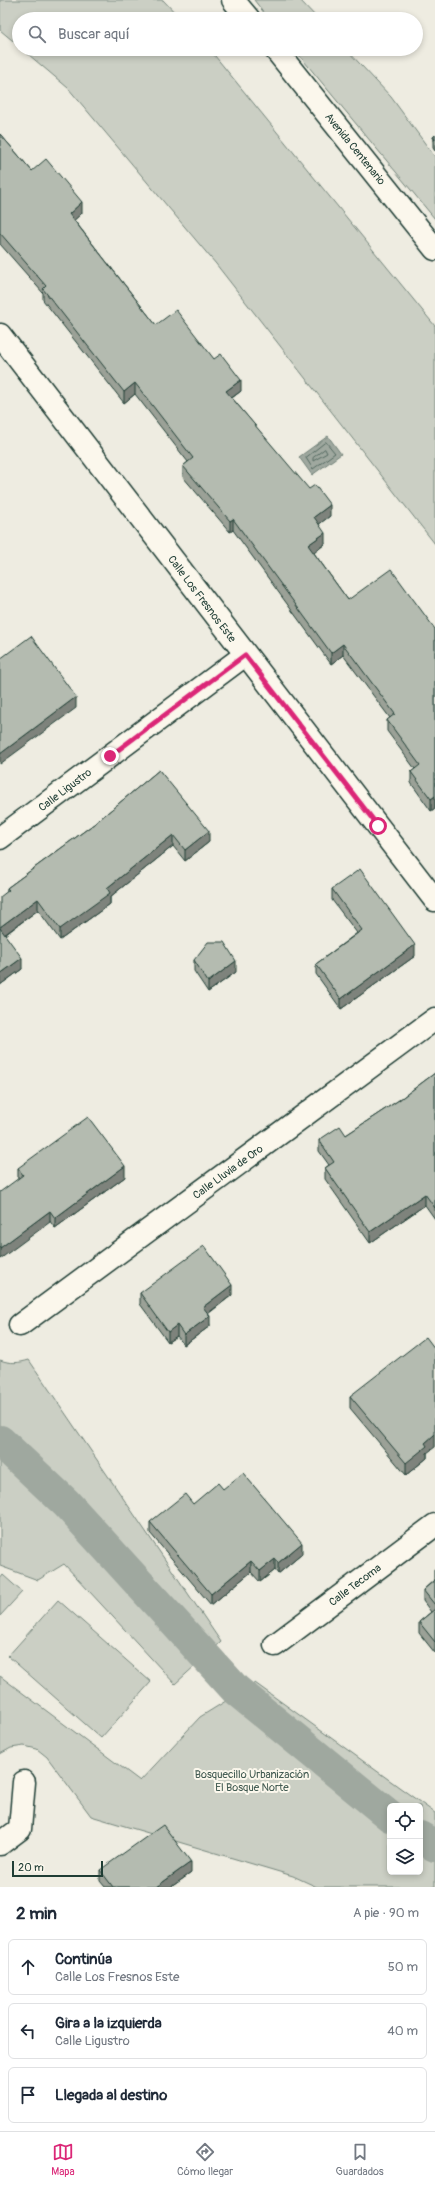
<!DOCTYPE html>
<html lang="es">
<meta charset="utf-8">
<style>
body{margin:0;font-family:Pangolin,sans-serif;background:#f2f2f3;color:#1f2937}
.controls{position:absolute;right:12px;bottom:12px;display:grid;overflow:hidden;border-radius:6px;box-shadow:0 2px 6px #0003}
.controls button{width:36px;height:36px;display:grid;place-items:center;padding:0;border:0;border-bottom:1px solid #e0e1e3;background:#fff;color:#1f2937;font:20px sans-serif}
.scale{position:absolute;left:12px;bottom:10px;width:91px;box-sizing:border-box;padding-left:4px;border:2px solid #1f3d34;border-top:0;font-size:11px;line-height:14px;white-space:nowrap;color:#1f3d34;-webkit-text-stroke:3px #fbf7ec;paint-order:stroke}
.stop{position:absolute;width:12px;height:12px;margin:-9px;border:3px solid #db2777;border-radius:50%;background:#fff}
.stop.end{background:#db2777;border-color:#fff;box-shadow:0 1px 4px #0008}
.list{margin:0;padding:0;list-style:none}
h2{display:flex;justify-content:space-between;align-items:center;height:52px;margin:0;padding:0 16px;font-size:17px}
h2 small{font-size:13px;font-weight:400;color:#747a83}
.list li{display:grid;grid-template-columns:26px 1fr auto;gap:12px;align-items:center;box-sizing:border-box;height:56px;margin:0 8px 8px;padding:0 8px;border:1px solid #e0e1e3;border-radius:6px}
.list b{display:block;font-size:15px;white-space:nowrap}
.list p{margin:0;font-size:13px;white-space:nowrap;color:#747a83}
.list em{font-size:13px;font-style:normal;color:#747a83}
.icon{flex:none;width:22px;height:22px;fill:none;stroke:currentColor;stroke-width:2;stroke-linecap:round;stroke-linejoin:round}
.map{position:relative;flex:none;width:435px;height:1887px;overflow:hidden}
.search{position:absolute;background:#fff;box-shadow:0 2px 6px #0003;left:12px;right:12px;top:12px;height:44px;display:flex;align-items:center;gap:10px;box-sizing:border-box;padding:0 14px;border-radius:22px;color:#747a83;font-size:15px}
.sheet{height:244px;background:#fff}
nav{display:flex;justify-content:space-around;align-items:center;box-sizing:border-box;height:56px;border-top:1px solid #e0e1e3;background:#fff;font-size:11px;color:#747a83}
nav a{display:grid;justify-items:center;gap:2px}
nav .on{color:#db2777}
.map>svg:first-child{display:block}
.green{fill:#cbcfc4;stroke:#75867c;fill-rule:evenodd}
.water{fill:#9fa89f;stroke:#6c7d74}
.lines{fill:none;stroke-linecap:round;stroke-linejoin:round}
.shore{stroke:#52685f;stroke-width:1}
.canal{stroke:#9fa89f;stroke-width:32}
.minor-casing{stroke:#1f3d34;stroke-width:25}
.minor{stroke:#fbf7ec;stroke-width:22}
.wall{fill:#9ba197;stroke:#1f3d34}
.shaded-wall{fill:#7e837b;stroke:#1f3d34}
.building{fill:#b4bbb0;stroke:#1f3d34}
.route{stroke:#db2777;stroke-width:5}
.labels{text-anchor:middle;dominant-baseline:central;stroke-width:4;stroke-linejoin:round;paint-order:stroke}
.street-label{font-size:11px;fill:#1f3d34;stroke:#fbf7ec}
.park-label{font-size:11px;fill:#415a51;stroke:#fbf7ec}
</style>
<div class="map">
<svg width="435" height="1887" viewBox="0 0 435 1887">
<rect width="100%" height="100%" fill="#eeece1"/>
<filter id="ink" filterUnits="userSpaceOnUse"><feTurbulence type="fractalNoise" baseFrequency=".025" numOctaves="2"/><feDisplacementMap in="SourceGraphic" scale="8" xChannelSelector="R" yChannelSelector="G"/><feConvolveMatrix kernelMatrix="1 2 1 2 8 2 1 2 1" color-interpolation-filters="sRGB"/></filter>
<g filter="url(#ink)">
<g class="green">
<polygon points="0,0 163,0 181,19 19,19 19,46 0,30"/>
<polygon points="254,0 300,0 318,19 269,19"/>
<polygon points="22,49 209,49 215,56 435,326 435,544 216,264 68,88"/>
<polygon points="294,49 346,49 391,97 435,157 435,219"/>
<path d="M0 1360C11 1364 19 1363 29 1360L221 1642 175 1684 64 1564 38 1580 0 1566Z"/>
<polygon points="3,1575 22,1592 0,1616 0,1579"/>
<polygon points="58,1600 151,1682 101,1738 8,1656"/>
<path d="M0 1676 140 1781 200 1717 255 1683 435 1813V1887H317L293 1876 91 1816 47 1757 37 1749 24 1746 11 1748 0 1754ZM390 1806H420V1872H390Z"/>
</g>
<polygon class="water" points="328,436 341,454 312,475 299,457"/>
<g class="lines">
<g class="shore">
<polygon points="326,442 335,453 313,469 306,458"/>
<polygon points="325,449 327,453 313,461 313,458"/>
</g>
<g class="canal">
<polyline points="0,1441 66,1503 236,1690 390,1816"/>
<polyline points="420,1837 435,1846"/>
</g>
<g class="minor-casing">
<g id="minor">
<polyline points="233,0 249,19"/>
<polyline points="275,49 435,249"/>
<polyline points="0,335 435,900"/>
<polyline points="0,838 245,655"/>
<polyline points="20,1325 435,1019"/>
<polyline points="275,1645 435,1525"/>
<polyline points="0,1844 20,1829 24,1782"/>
</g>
</g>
<use href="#minor" class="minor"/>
</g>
<g class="wall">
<polygon points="0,134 32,171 82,213 74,220 156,325 214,359 241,391 232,398 330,516 319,524 325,544 314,553 348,600 435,629 435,808 431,811 411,783 411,772 415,769 387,731 387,720 390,718 343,655 331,664 233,530 230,532 183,477 183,466 188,462 135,394 124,403 43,300 43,293 0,244"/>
<polygon points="435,135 435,151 433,148 433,137"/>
<polygon points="159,770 209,842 185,861 173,846 110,897 110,904 60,940 38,910 5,935 22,969 0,985 7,888 94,824"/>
<polygon points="332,889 415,956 341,1009 316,974 316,964 357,933 332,900"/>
<polygon points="194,960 236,972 208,992 194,971"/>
<polygon points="435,1073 435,1219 425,1205 370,1243 325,1179 325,1168 329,1165 319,1151 319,1140 346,1135 399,1100"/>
<polygon points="18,1168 125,1177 55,1228 18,1179"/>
<polygon points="140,1293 232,1295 208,1314 210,1326 184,1345 177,1336 168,1342 140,1304"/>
<polygon points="350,1396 427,1453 427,1458 406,1475 350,1408"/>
<polygon points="223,1489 302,1554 278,1574 275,1570 260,1582 251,1572 211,1605 150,1533 150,1522 193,1504"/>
<polygon points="434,1569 435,1569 435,1653 419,1633 419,1622 431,1612 423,1601 423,1590 434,1580"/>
<polygon points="100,1870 191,1873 171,1887 105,1887 100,1881"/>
</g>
<g class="shaded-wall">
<polygon points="82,202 82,213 69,225 69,214"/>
<polygon points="241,380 241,391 226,402 226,391"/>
<polygon points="135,383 135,394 124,403 124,392"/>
<polygon points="330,505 330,516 314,528 314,517"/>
<polygon points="233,519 233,530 230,532 230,521"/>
<polygon points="325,533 325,544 308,556 308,545"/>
<polygon points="343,644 343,655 331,664 331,653"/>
<polygon points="76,697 76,708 0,764 0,754"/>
<polygon points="435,796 435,808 431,811 431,799"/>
<polygon points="209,831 209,842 185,861 185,850"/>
<polygon points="173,835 173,846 110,897 110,904 60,940 60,929 107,888"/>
<polygon points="38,899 38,910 0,938 0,927"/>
<polygon points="415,945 415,956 341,1009 341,999"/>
<polygon points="22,958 22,969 0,985 0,974"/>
<polygon points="236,961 236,972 208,992 208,982"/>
<polygon points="125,1166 125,1177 55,1228 55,1218"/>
<polygon points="425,1194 425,1205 370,1243 370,1232"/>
<polygon points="50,1211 50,1222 0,1259 0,1248"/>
<polygon points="232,1285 232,1295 203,1317 203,1307"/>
<polygon points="210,1316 210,1326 184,1345 184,1335"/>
<polygon points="177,1325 177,1336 168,1342 168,1332"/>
<polygon points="435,1434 435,1447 427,1453 427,1458 406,1475 406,1463 425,1443"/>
<polygon points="302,1543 302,1554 278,1574 278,1563"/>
<polygon points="275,1559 275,1570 260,1582 260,1571"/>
<polygon points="251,1561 251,1572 211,1605 211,1594"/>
<polygon points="191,1862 191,1873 171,1887 156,1887"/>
</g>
<g class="building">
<polygon points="0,134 32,171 46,159 82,202 69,214 156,325 176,310 214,359 221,354 241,380 226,391 309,489 315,485 330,505 314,517 325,533 308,545 348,600 391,569 435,629 435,796 431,799 411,772 420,765 387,720 395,714 343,644 331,653 233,519 230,521 183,466 193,458 135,383 124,392 43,289 46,286 0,233"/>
<polygon points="435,135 435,140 433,137"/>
<polygon points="31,636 76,697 0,754 0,659"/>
<polygon points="159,770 209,831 185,850 173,835 107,888 110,893 60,929 38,899 0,927 0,897 9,890 7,888 94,824"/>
<polygon points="360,869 415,945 341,999 316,964 362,930 332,889"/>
<polygon points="0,928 22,958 0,974"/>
<polygon points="208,942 224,942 236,961 208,982 194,960"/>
<polygon points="435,1073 435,1208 425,1194 370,1232 325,1168 334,1162 319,1140 340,1126 346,1135 399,1100"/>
<polygon points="88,1117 125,1166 55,1218 50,1211 0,1248 0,1192 23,1175 18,1168"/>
<polygon points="204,1246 232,1285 203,1307 210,1316 184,1335 177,1325 168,1332 140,1293"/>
<polygon points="426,1337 435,1349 435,1434 425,1443 427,1446 406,1463 350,1396"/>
<polygon points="243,1473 302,1543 278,1563 275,1559 260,1571 251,1561 211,1594 150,1522 185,1494 193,1504 218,1483 223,1489"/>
<polygon points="435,1580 435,1605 423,1590"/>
<polygon points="435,1609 435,1642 419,1622"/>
<polygon points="163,1825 191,1862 156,1887 113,1887 100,1870"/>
</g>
</g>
<g class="lines" filter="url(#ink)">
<polyline class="route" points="110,756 245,655 378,826"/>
</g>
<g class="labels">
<g class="street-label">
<text transform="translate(355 149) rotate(51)">Avenida Centenario</text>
<text transform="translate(202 599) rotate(53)">Calle Los Fresnos Este</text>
<text transform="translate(65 790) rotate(-37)">Calle Ligustro</text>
<text transform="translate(228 1172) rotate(-36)">Calle Lluvia de Oro</text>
<text transform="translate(355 1585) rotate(-37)">Calle Tecoma</text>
</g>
<g class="park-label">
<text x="252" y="1774">Bosquecillo Urbanización<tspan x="252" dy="13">El Bosque Norte</tspan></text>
</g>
</g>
</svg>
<div class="controls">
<button><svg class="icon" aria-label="locate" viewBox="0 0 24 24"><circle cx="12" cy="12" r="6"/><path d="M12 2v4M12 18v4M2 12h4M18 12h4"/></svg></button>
<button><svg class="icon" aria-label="layers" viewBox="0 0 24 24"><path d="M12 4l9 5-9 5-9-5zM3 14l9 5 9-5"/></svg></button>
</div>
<div class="scale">20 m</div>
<div class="stop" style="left:378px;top:826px"></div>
<div class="stop end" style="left:110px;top:756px"></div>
<div class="search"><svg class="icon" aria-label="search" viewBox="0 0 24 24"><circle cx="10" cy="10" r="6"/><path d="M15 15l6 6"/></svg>Buscar aquí</div>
</div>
<section class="sheet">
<h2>2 min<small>A pie · 90 m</small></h2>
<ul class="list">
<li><svg class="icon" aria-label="ahead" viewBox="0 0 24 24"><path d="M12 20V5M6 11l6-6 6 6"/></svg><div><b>Continúa</b><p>Calle Los Fresnos Este</p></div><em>50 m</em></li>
<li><svg class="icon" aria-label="left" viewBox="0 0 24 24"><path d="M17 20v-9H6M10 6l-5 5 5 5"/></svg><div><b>Gira a la izquierda</b><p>Calle Ligustro</p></div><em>40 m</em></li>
<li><svg class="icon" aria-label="arrive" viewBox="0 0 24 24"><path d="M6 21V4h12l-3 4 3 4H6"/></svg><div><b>Llegada al destino</b></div></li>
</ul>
</section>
<nav>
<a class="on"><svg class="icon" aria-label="map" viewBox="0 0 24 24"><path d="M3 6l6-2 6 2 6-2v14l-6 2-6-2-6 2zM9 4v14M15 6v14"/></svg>Mapa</a>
<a><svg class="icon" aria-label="directions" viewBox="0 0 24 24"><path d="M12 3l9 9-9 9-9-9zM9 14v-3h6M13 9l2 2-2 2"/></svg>Cómo llegar</a>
<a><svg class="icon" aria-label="saved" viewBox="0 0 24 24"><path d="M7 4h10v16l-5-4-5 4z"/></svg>Guardados</a>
</nav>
